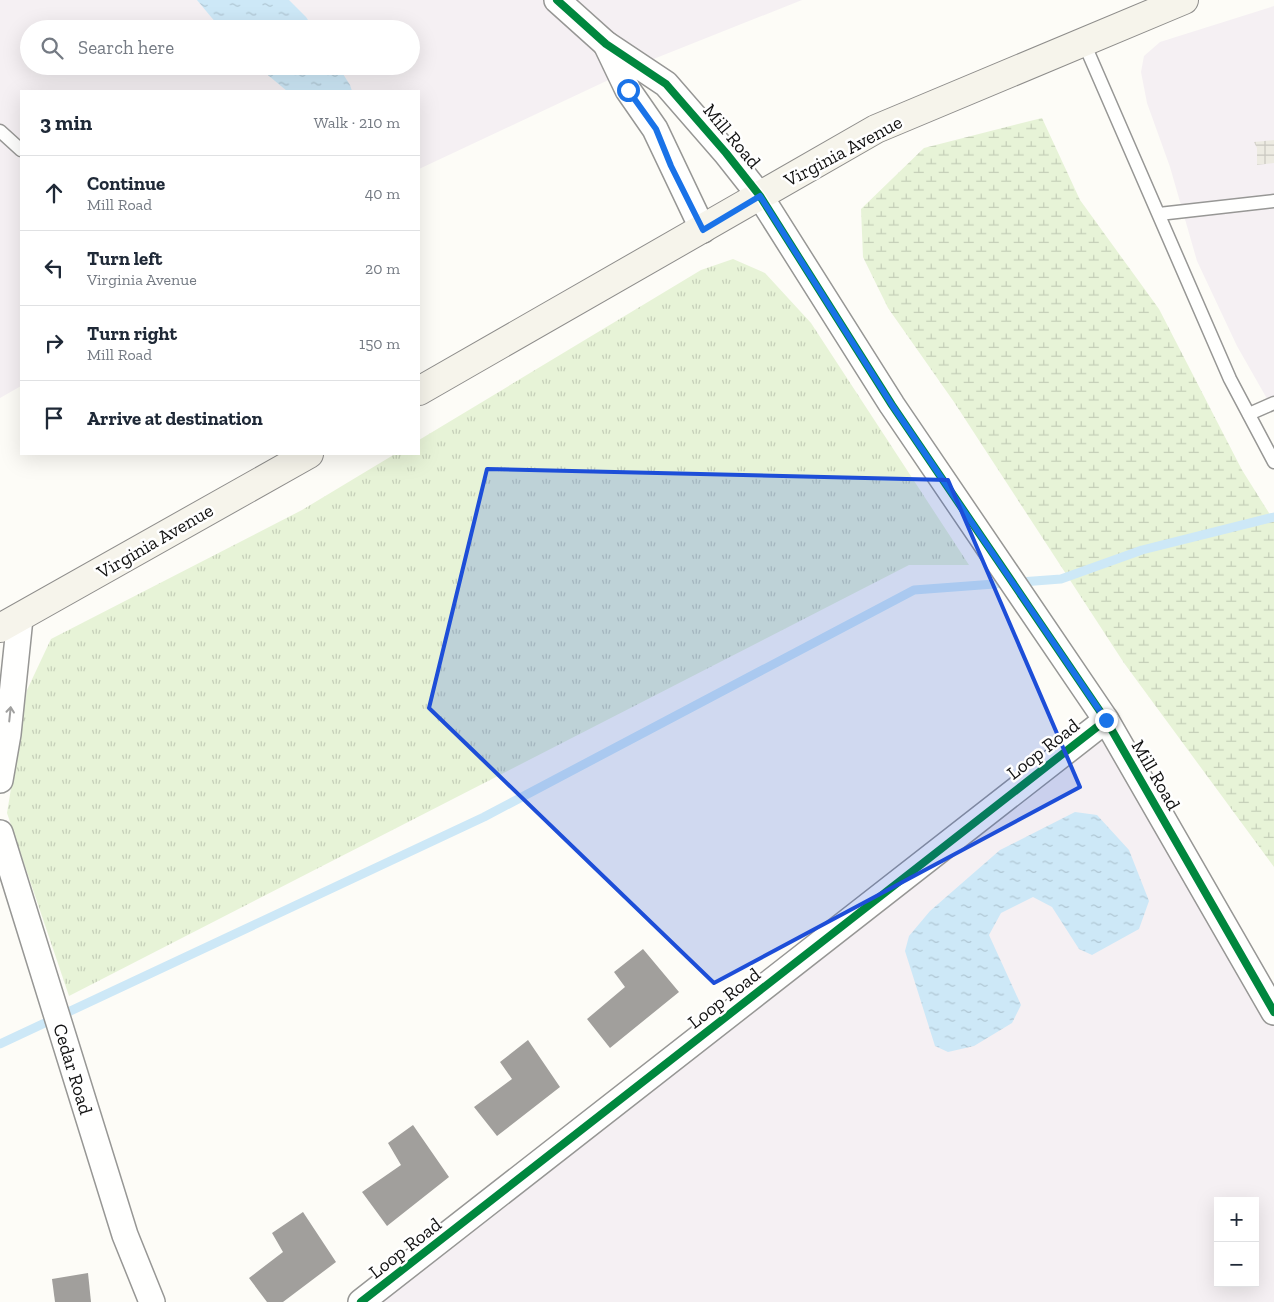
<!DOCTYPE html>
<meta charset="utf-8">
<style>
body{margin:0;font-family:"Zilla Slab",serif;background:#f6f6f7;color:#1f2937}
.controls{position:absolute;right:15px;bottom:15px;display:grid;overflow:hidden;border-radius:0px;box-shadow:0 5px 20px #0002}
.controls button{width:45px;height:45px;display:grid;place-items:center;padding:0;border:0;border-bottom:1px solid #e0e1e3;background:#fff;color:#1f2937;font:25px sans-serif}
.stop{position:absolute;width:15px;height:15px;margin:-11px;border:4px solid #1a73e8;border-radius:50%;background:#fff}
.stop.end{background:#1a73e8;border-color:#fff;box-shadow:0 1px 5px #0008}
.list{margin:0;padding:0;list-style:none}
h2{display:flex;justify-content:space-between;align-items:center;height:65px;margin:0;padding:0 20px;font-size:21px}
h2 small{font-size:16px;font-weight:400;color:#747a83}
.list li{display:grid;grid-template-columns:32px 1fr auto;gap:15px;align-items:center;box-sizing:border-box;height:75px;padding:0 20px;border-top:1px solid #e0e1e3}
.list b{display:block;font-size:19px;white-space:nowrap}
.list p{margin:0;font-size:16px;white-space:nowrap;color:#747a83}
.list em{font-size:16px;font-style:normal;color:#747a83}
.icon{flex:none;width:28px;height:28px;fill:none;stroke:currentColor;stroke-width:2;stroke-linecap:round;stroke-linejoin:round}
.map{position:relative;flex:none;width:1274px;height:1302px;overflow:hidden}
.search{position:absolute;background:#fff;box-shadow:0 5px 20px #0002;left:20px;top:20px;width:400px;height:55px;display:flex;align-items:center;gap:12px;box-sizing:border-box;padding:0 18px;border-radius:28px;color:#747a83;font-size:19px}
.panel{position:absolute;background:#fff;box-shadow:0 5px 20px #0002;left:20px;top:90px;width:400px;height:365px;border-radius:0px}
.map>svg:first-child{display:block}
.industrial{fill:#f5f0f3;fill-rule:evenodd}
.grass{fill:url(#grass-tufts)}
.wetland{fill:url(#wetland-marsh)}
.plaza{fill:url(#plaza-grid)}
.water{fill:url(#water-ripples)}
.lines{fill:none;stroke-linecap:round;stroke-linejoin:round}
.stream{stroke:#cde8f7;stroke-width:9}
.building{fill:#a19f9c}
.lane-casing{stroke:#979795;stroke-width:15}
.street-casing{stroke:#979795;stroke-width:28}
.secondary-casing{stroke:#8e8d8b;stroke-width:30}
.lane{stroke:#fffffe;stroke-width:12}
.street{stroke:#fffffe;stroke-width:25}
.secondary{stroke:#f6f4eb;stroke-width:28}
.cycleway-casing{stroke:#fff;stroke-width:11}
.cycleway{stroke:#00873e;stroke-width:8}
.oneway{stroke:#a0a09f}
.route{stroke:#1a73e8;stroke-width:6}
.marked{fill:#1d4ed8;fill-opacity:0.2;stroke:#1d4ed8;stroke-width:4;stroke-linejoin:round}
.labels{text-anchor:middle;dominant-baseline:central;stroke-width:5;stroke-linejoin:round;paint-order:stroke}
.street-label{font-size:19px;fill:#111;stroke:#fff}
</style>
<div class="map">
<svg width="1274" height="1302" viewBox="0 0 1274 1302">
<defs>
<pattern id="grass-tufts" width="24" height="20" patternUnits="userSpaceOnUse" patternTransform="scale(1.25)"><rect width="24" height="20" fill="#e7f3d7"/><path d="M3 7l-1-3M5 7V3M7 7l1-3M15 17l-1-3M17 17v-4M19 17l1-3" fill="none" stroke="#c5cfb8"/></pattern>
<pattern id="wetland-marsh" width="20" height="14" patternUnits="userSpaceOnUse" patternTransform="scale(1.25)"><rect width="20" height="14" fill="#e7f3d7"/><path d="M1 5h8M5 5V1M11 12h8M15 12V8" fill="none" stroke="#c5cfb8"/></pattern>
<pattern id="plaza-grid" width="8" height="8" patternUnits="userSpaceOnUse" patternTransform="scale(1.25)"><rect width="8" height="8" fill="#edebe2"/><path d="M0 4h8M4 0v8" fill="none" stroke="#cac8c1"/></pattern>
<pattern id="water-ripples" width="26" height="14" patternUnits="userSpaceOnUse" patternTransform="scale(1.25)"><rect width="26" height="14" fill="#cde8f7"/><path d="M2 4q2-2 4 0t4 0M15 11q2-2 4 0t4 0" fill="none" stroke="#afc6d3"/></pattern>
</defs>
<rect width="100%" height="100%" fill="#fdfcf7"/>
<g class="industrial">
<path d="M0 0H802L651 60 419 169V91H21V386L0 398ZM29 29H411V66H29Z"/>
<polygon points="1274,6 1274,411 1237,346 1197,261 1170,167 1147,103 1141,72 1144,56 1160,42"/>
<path d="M1106 720 1274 1012V1302H361ZM1218 1201H1255V1283H1218Z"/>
</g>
<polygon class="grass" points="733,259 765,273 811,323 969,565 909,565 69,996 7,813 27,690 51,639 302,510 395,454 419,454 419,440 701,270"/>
<polygon class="wetland" points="1042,118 1080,200 1159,309 1242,470 1274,521 1274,867 1124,663 954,402 888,308 863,257 861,209 924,148"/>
<polygon class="plaza" points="1274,140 1274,163 1257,165 1257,148 1254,142"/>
<g class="water">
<polygon points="197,0 289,0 306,17 314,29 221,29"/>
<polygon points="257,66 338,66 350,85 352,91 287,91"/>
<polygon points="1075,812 1097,815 1129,850 1149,901 1139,929 1092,955 1079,949 1052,907 1033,897 1001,913 989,935 1021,1005 1012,1023 974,1046 948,1052 935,1046 905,951 909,936 930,911 1000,850"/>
</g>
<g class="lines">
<polyline class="stream" points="0,1044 484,817 914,590 1061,579 1142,550 1274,517"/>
</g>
<g class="building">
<polygon points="643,949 679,992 610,1048 587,1019 625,987 614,972"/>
<polygon points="528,1040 560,1087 497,1136 474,1107 512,1079 500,1062"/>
<polygon points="413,1125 449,1177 387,1226 362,1192 401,1165 388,1143"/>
<polygon points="303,1212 336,1262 283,1302 267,1302 249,1278 283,1252 272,1233"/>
<polygon points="88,1273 91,1302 55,1302 52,1279"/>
</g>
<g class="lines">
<g class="lane-casing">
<g id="lane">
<polyline points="1084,43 1230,379 1274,462"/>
<polyline points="0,131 21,150"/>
<polyline points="1159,214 1274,201"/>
<polyline points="1249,414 1274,403"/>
</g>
</g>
<g class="street-casing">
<g id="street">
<polyline points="557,0 606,44 666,84 726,153 760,196 892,405 1106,720 1274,1012"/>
<polyline points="606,44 628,90 655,129 703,230"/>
<polyline points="0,780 8,734 20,618"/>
<polyline points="0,833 125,1235 152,1302"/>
<polyline points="361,1302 1106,720"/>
</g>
</g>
<g class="secondary-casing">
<g id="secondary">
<polyline points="419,391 876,129 1184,0"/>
<polyline points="0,628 309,454"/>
</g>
</g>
<use href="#lane" class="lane"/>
<use href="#street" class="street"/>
<use href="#secondary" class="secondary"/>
<g class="cycleway-casing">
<g id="cycleway">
<polyline points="557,0 606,44 666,84 726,153 760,196 892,405 1106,720 1274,1012"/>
<polyline points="361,1302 1106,720"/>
</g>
</g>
<use href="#cycleway" class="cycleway"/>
</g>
<defs><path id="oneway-shaft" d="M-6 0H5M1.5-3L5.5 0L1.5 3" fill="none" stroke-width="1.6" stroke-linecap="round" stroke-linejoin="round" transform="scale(1.25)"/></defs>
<use class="oneway" href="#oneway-shaft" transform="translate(10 714) rotate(-84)"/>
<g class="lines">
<polyline class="route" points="628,90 656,129 671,166 703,230 760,196 892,405 1106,720"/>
</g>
<path class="marked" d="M487 469 948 480 1080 787 714 983 429 708Z"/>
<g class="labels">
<g class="street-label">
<text transform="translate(732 136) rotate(50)">Mill Road</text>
<text transform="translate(843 151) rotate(-28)">Virginia Avenue</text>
<text transform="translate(155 541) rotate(-30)">Virginia Avenue</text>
<text transform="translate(1043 749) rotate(-38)">Loop Road</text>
<text transform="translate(1156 775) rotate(60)">Mill Road</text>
<text transform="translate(724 998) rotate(-38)">Loop Road</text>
<text transform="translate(73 1069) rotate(73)">Cedar Road</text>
<text transform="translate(405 1248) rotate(-38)">Loop Road</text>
</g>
</g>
</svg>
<div class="controls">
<button>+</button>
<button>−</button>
</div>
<div class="stop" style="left:628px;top:90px"></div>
<div class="stop end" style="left:1106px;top:720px"></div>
<div class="search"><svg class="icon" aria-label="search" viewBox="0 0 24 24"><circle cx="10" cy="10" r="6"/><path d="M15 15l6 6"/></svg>Search here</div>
<section class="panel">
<h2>3 min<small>Walk · 210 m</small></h2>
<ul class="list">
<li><svg class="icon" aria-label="ahead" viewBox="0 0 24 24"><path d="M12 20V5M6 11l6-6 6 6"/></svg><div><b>Continue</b><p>Mill Road</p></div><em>40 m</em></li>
<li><svg class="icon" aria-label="left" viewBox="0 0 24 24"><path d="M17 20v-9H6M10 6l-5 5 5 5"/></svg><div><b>Turn left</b><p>Virginia Avenue</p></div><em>20 m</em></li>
<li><svg class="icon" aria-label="right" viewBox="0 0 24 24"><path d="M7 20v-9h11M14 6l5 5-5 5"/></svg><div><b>Turn right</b><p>Mill Road</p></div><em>150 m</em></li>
<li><svg class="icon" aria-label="arrive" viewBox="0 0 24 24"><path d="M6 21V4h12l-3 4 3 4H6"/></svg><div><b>Arrive at destination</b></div></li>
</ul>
</section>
</div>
